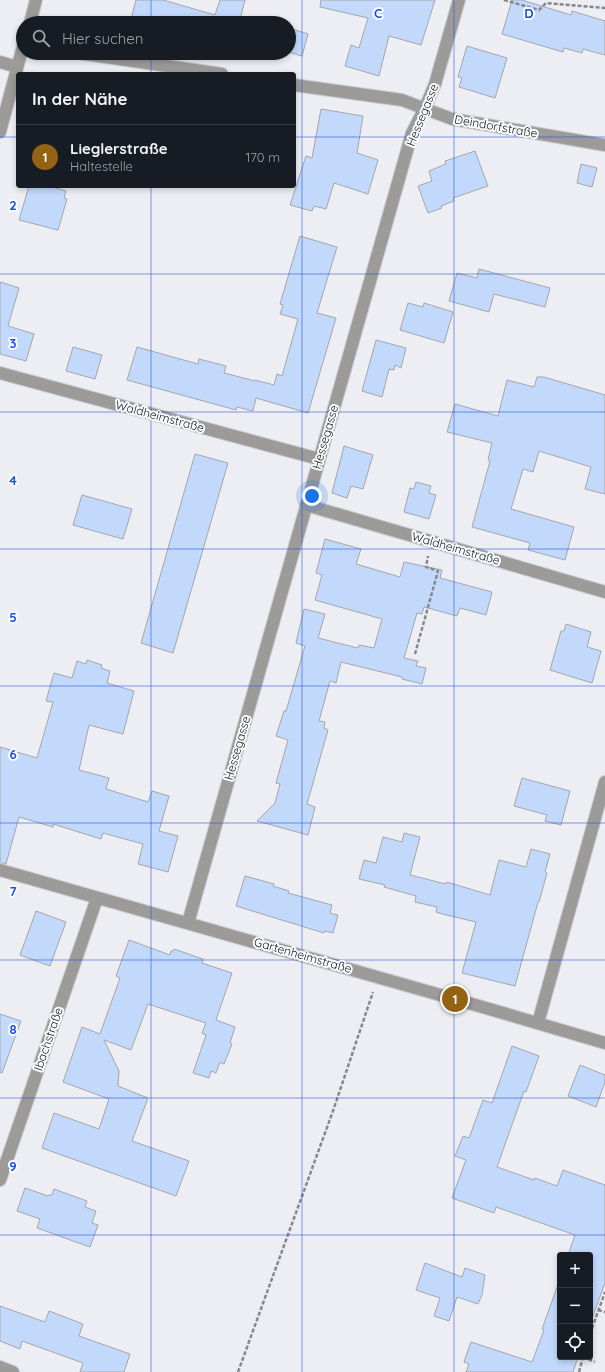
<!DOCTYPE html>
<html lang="de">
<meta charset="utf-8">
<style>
body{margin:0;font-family:Quicksand,sans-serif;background:#242831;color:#f1f3f6}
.controls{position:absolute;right:12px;bottom:12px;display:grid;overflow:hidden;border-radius:4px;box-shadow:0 2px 6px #0003}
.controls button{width:36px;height:36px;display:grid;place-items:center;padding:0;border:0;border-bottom:1px solid #363941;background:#171b24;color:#f1f3f6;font:20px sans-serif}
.you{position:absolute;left:312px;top:496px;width:14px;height:14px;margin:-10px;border:3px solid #fff;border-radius:50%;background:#1a73e8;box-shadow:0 0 0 6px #1a73e833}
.badge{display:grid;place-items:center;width:26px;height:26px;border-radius:50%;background:#936212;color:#fff;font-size:13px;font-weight:700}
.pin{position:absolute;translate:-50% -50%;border:2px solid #fff;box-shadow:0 1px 4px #0006}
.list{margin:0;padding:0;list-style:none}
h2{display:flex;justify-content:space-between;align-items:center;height:52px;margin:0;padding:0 16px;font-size:17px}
h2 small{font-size:13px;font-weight:400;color:#9ea1a6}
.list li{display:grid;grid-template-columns:26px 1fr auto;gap:12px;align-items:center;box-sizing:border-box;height:64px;padding:0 16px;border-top:1px solid #363941}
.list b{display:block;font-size:15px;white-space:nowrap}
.list p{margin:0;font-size:13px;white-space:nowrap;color:#9ea1a6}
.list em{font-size:13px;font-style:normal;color:#9ea1a6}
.icon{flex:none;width:22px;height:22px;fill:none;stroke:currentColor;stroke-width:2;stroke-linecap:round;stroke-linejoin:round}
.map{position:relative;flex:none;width:605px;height:1372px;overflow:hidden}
.search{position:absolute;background:#171b24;box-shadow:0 2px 6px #0003;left:16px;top:16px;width:280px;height:44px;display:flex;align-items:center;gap:10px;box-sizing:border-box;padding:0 14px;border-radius:22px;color:#9ea1a6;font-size:15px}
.panel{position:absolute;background:#171b24;box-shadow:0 2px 6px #0003;left:16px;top:72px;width:280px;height:116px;border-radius:4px}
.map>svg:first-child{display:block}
.building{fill:#c2d9fc;stroke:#a4a6aa}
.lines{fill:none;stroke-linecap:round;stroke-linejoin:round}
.street-casing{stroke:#c9cbd0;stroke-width:14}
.path{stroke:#87888c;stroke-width:2.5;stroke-dasharray:4 2;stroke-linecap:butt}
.street{stroke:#9d9b9a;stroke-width:12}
.grid{fill:none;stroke:#1d4ed8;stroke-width:1;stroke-opacity:0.55}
.labels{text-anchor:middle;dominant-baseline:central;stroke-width:4;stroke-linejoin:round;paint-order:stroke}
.street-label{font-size:12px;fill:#141517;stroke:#f9fcff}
.grid-label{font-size:13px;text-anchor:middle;font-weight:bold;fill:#1d4ed8;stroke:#f9fcff;stroke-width:4;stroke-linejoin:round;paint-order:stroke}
</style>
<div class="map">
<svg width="605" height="1372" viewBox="0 0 605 1372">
<rect width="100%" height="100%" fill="#eceef3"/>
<g class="building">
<polygon points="136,0 163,0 215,15 220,0 245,0 239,23 130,23"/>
<polygon points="321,0 435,0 421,45 389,36 379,76 345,66 351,45 359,48 368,18 320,7"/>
<polygon points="512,0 522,0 571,15 572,11 605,21 605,55 583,49 582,53 564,48 563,52 502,34"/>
<polygon points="289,28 308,34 302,56 289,52"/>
<polygon points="467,46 507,58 495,98 459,87 462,78 458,77"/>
<polygon points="321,109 363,116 357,153 378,160 368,194 334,183 326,209 314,206 312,211 290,205 306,156 312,158"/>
<polygon points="475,151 488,186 453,198 454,201 441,206 442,208 428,213 418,186 432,181 429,171 446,164 445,161"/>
<polygon points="581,164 597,168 592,187 577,183"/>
<polygon points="29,186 49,186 66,191 64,198 67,199 58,230 19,220"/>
<polygon points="300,236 337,247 317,313 336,318 308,413 256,398 253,411 237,407 236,410 127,380 137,347 198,364 199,359 226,366 224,373 255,381 255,380 274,385 277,374 282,376 298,319 280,314 283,305 280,304"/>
<polygon points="479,269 550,288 545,307 494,294 489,312 449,301 457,273 477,278"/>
<polygon points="0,282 19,288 8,326 34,334 26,361 0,354"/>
<polygon points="408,303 423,307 424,303 453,312 444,343 400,330"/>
<polygon points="376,340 406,348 401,368 395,365 394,370 389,369 382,397 362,391"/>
<polygon points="73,347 102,355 95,379 66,371"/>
<polygon points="537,377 544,377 605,395 605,494 585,489 591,467 539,451 533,472 523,469 511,509 574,527 565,560 528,550 530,543 472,527 490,461 488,460 492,443 447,432 455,404 498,416 507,380 534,387"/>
<polygon points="344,446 373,455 363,489 351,486 347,498 332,493"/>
<polygon points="195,454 228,463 173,653 141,643"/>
<polygon points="416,482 431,486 429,493 436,495 429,519 404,512 410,488 414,489"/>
<polygon points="82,495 132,509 123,539 73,525"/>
<polygon points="325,539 361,549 356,564 400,577 404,562 442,570 440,578 492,592 486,615 460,608 457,616 424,607 422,614 417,613 404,658 418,661 416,666 426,668 422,684 402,679 402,677 341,662 336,683 330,681 319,721 325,722 324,728 328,730 307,804 315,807 308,835 257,821 275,803 280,784 276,783 288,740 276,736 284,711 286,711 305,646 296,643 304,609 325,614 318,638 358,648 359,645 374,648 382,619 315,600 322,575 316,573"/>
<polygon points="566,624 591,632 587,647 601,651 592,683 550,670 561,631 564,631"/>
<polygon points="87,660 102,665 101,668 110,671 107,683 134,691 123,734 89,725 79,770 109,778 106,789 148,802 152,791 169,796 159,831 178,836 168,872 138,864 143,844 103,833 101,839 53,824 53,827 19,817 6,864 0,863 0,747 37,758 53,702 46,701 54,673 72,678 77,661 86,664"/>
<polygon points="522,778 570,791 561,825 545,821 547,815 514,806"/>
<polygon points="404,833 420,837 410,875 446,884 447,882 490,895 499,860 526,867 531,849 550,854 545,872 547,873 539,902 538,902 515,986 462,973 476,922 442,914 436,912 437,907 415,902 416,896 384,887 385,885 359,879 364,860 376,863 383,837 402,842"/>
<polygon points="245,876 274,884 273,886 289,891 288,893 332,905 330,913 338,915 333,933 325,931 324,933 236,906"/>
<polygon points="36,911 66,922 50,966 20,955"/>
<polygon points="129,940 170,955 171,951 173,951 174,949 203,959 202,963 232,973 216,1020 235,1027 230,1043 232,1044 224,1064 220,1062 216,1073 211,1071 209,1078 193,1073 206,1035 202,1033 206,1023 148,1004 131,1050 104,1040 119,1071 118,1086 148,1098 132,1141 189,1161 176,1196 42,1148 54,1113 99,1129 109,1099 63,1082 82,1027 100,1034 120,978 116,976"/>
<polygon points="0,1014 21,1021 2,1073 0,1072"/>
<polygon points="512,1046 539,1056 526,1092 524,1091 497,1167 534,1180 535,1178 557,1186 563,1170 605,1185 605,1283 590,1324 590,1255 568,1255 575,1235 496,1207 494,1213 452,1198 466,1160 455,1156 463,1136 469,1138 483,1100 492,1103"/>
<polygon points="580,1065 605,1075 605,1082 596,1107 568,1096"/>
<polygon points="25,1188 48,1196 49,1195 52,1195 54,1189 87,1201 85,1207 96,1211 92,1223 98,1225 90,1247 37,1228 40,1219 17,1211"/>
<polygon points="425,1263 462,1277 465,1268 485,1275 482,1295 478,1304 457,1297 449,1321 434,1316 440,1298 416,1290"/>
<polygon points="560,1279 560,1357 578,1357 573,1372 466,1372 469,1364 464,1362 471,1342 532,1362 544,1330 542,1329"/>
<polygon points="0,1306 45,1322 49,1311 83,1324 79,1336 130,1354 124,1372 80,1372 83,1363 22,1341 20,1349 0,1341"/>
</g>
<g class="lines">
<g class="street-casing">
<g id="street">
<polyline points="30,23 36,0"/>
<polyline points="78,53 222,74"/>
<polyline points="0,62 17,67"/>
<polyline points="294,85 402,100 452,119 605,145"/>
<polyline points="0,132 23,46"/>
<polyline points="0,373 319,459"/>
<polyline points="306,505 605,592"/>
<polyline points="0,870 479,1006 605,1043"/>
<polyline points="188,923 412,133 425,108 435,84 459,0"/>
<polyline points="538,1023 605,782"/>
<polyline points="0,1180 97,898"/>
<polyline points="0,1367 13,1372"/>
</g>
</g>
<g class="path">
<polyline points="504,0 539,10 546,3 605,8"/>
<polyline points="415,654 438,571 426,567 428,556"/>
<polyline points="598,1310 605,1312"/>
<polyline points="590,1334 605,1292"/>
<polyline points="583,1357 595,1362"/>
<polyline points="238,1372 333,1111 373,992"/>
<polyline points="579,1372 583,1357"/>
</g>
<use href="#street" class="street"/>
</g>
<path class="grid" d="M151 0V23M302 0V1372M454 0V1372M151 53V74M0 137H18M294 137H605M151 186V1372M0 274H605M0 412H605M0 549H605M0 686H605M0 823H605M0 960H605M0 1098H605M0 1235H605"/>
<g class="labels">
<g class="street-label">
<text transform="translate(422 115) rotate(-68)">Hessegasse</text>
<text transform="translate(496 126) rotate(10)">Deindorfstraße</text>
<text transform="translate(160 416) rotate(15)">Waldheimstraße</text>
<text transform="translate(325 437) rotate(-74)">Hessegasse</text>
<text transform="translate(456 548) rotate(16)">Waldheimstraße</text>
<text transform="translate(237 748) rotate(-74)">Hessegasse</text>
<text transform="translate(303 955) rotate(16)">Gartenheimstraße</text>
<text transform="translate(48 1039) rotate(-71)">Ibachstraße</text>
</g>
</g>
<g class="grid-label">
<text x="378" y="18">C</text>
<text x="529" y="18">D</text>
<text x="13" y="210">2</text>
<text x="13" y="348">3</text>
<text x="13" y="485">4</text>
<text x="13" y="622">5</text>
<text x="13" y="759">6</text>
<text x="13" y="896">7</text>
<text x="13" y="1034">8</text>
<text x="13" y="1171">9</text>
</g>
</svg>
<div class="controls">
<button>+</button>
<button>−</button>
<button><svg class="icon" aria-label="locate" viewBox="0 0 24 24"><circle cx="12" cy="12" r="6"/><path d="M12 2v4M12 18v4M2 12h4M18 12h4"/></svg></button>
</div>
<div class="you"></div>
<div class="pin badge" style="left:455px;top:999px">1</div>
<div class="search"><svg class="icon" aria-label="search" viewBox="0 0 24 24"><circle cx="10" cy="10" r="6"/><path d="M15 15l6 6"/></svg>Hier suchen</div>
<section class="panel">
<h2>In der Nähe<small></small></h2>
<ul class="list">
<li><span class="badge">1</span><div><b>Lieglerstraße</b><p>Haltestelle</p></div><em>170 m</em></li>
</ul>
</section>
</div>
